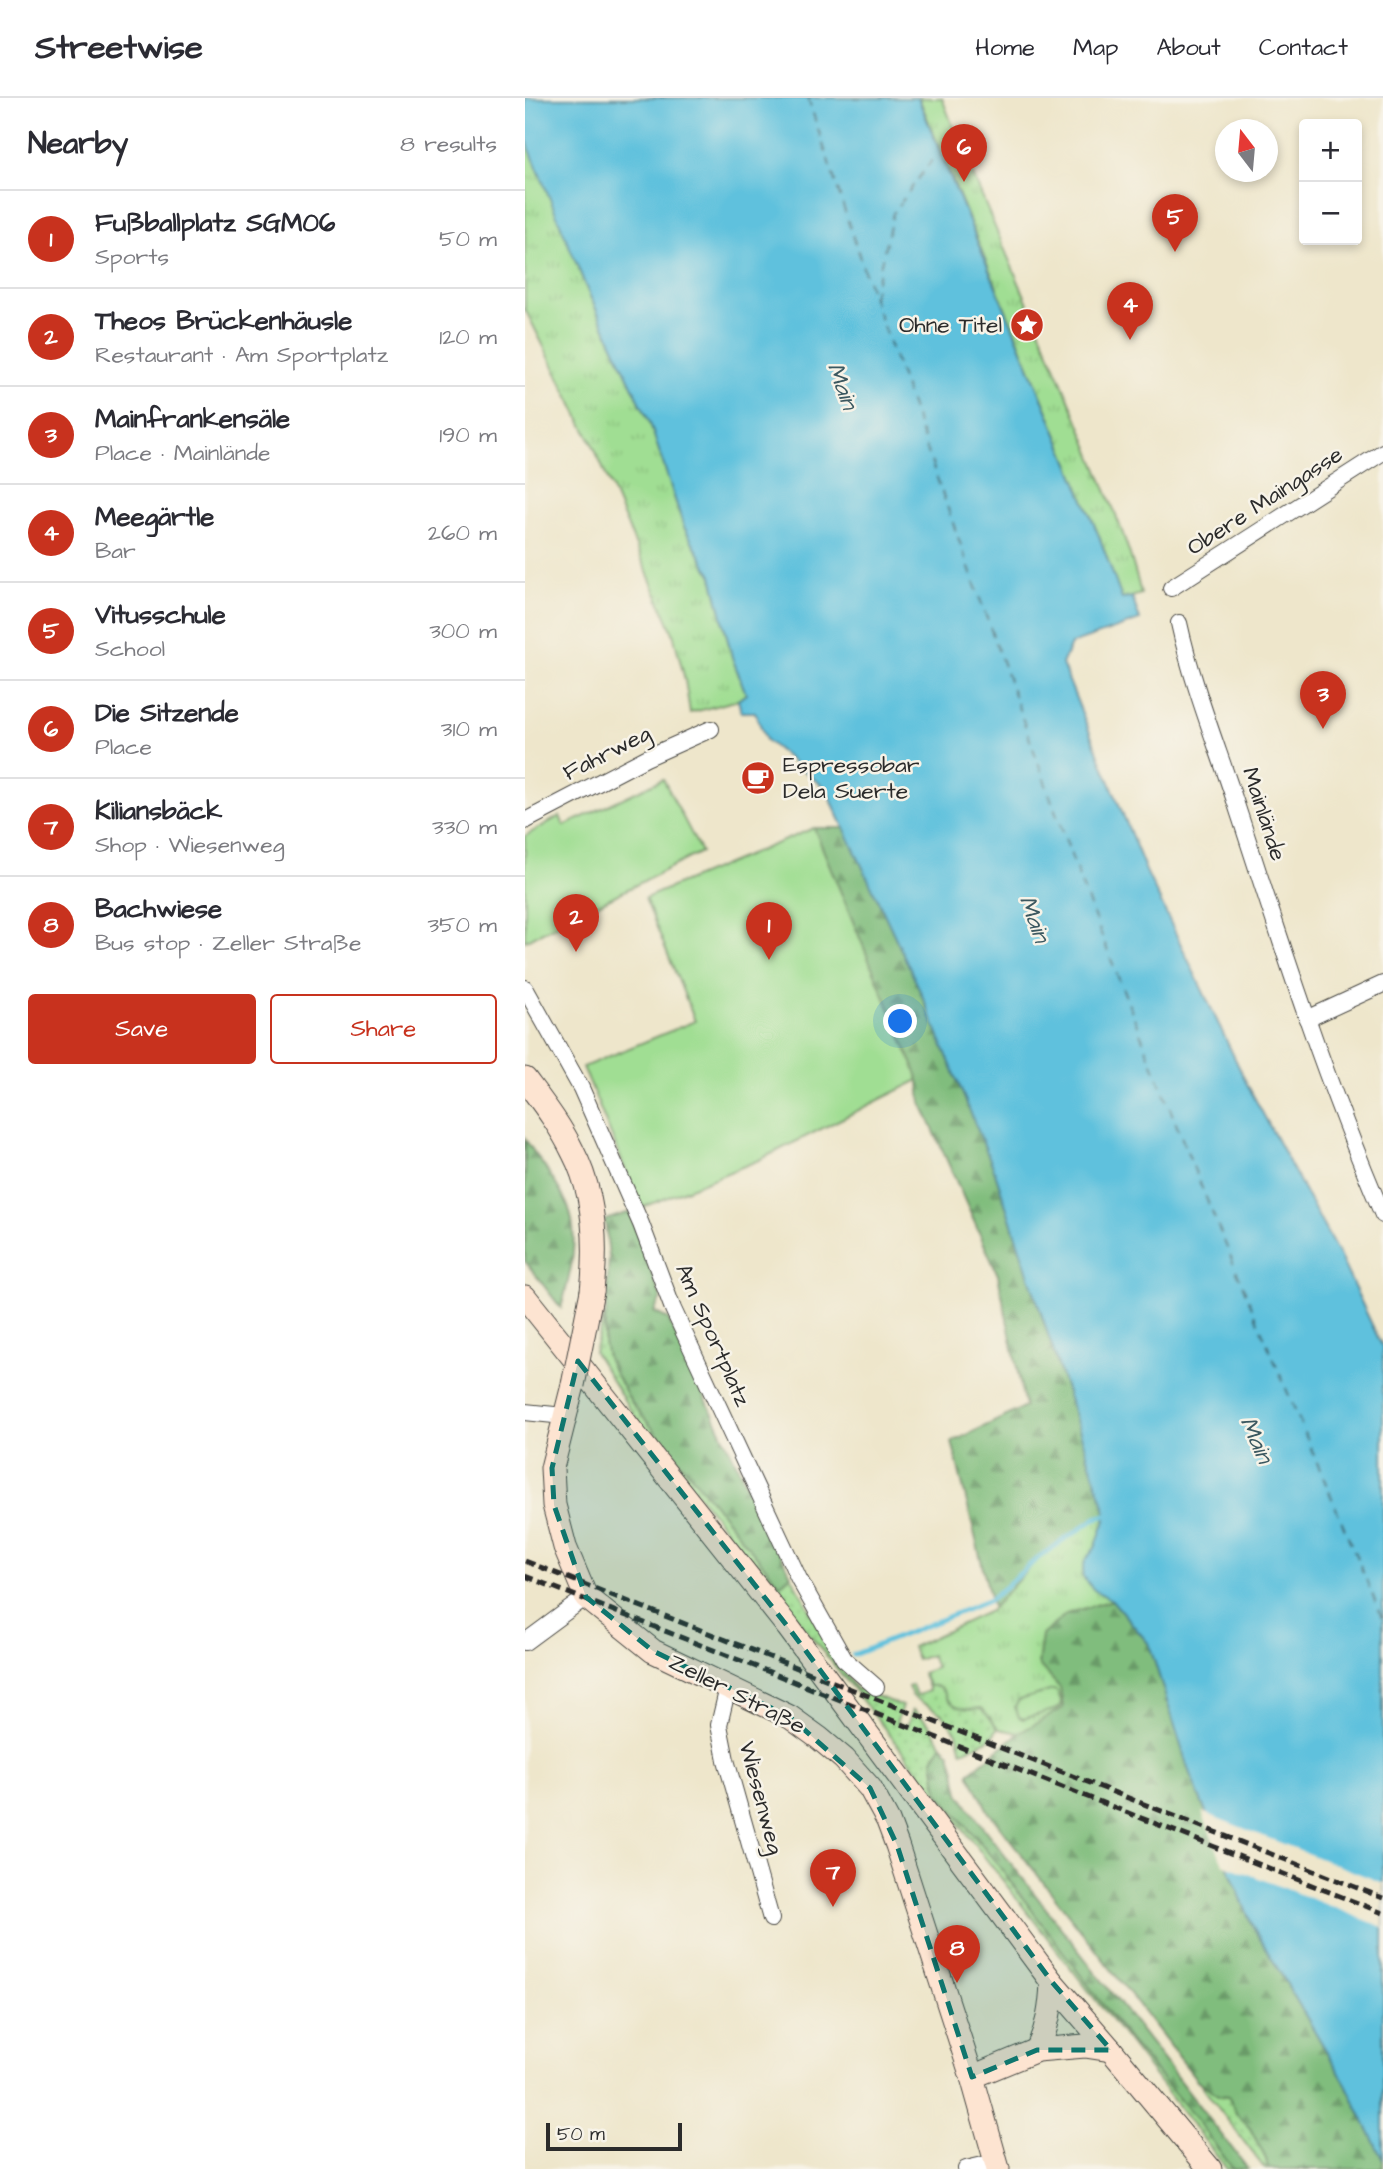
<!DOCTYPE html>
<meta charset="utf-8">
<style>
body{margin:0;font-family:"Architects Daughter",sans-serif;background:#f2f2f3;color:#2b2b33}
.controls{position:absolute;right:21px;top:21px;display:grid;overflow:hidden;border-radius:7px;box-shadow:0 4px 10px #0003}
.controls button{width:63px;height:63px;display:grid;place-items:center;padding:0;border:0;border-bottom:2px solid #e1e1e2;background:#fff;color:#2b2b33;font:35px sans-serif}
.compass{position:absolute;left:690px;top:21px;width:63px;height:63px;border-radius:50%;background:#fff;box-shadow:0 4px 10px #0003;rotate:344deg}
.scale{position:absolute;left:21px;bottom:18px;width:136px;box-sizing:border-box;padding-left:7px;border:4px solid #2b2b2b;border-top:0;font-size:19px;line-height:24px;white-space:nowrap;color:#2b2b2b;-webkit-text-stroke:5px #f7f3e8;paint-order:stroke}
.you{position:absolute;left:376px;top:924px;width:24px;height:24px;margin:-18px;border:5px solid #fff;border-radius:50%;background:#1a73e8;box-shadow:0 0 0 10px #1a73e833}
.badge{display:grid;place-items:center;width:46px;height:46px;border-radius:50%;background:#c8321e;color:#fff;font-size:23px;font-weight:700}
.pin{position:absolute;translate:-50% -58px;filter:drop-shadow(0 2px 4px #0008)}
.pin::after{content:'';position:absolute;top:37px;width:24px;height:21px;background:inherit;clip-path:polygon(0 0,100% 0,50% 100%)}
.list{margin:0;padding:0;list-style:none}
h2{display:flex;justify-content:space-between;align-items:center;height:91px;margin:0;padding:0 28px;font-size:30px}
h2 small{font-size:23px;font-weight:400;color:#7c7c81}
.list li{display:grid;grid-template-columns:46px 1fr auto;gap:21px;align-items:center;box-sizing:border-box;height:98px;padding:0 28px;border-top:2px solid #e1e1e2}
.list b{display:block;font-size:26px;white-space:nowrap}
.list p{margin:0;font-size:23px;white-space:nowrap;color:#7c7c81}
.list em{font-size:23px;font-style:normal;color:#7c7c81}
.actions{display:flex;gap:14px;padding:21px 28px}
.actions a{flex:1;padding:16px 0;border:2px solid #c8321e;border-radius:7px;text-align:center;font-size:24px;color:#c8321e}
.actions .main{background:#c8321e;color:#fff}
.map{position:relative;flex:none;width:858px;height:2071px;overflow:hidden}
header{display:flex;align-items:center;gap:42px;box-sizing:border-box;height:98px;padding:0 35px;background:#fff;border-bottom:2px solid #e1e1e2}
header strong{font-size:33px}
nav{display:flex;gap:38px;margin-inline-start:auto;font-size:24px}
main{display:flex}
aside{flex:1;background:#fff}
.map>svg:first-child{display:block}
.grass{fill:url(#grass-dots);stroke:#66845f;stroke-width:2}
.forest{fill:url(#forest-firs);stroke:#567454;stroke-width:2}
.park{fill:url(#park-tufts);stroke:#66845f;stroke-width:2}
.garden{fill:#a0de93;stroke:#66845f;stroke-width:2}
.water{fill:#5fc1dd;stroke:#457684;stroke-width:2}
.pier{fill:#eee6cb}
.lines{fill:none;stroke-linecap:round;stroke-linejoin:round}
.stream{stroke:#5fc1dd;stroke-width:5}
.ferry{stroke:#3b5860;stroke-width:2;stroke-dasharray:9 7;stroke-linecap:butt}
.street-casing{stroke:#484743;stroke-width:18}
.secondary-casing{stroke:#484743;stroke-width:25}
.street{stroke:#fff;stroke-width:16}
.secondary{stroke:#fde4d1;stroke-width:23}
.rail{stroke:#2b2b2b;stroke-width:5;stroke-dasharray:10 5;stroke-linecap:butt}
.secondary-bridge-casing{stroke:#484743;stroke-width:25;stroke-linecap:butt}
.secondary-bridge{stroke:#fde4d1;stroke-width:23}
.marked{fill:#0f766e;fill-opacity:0.2;stroke:#0f766e;stroke-width:5;stroke-dasharray:14 9;stroke-linejoin:round}
.labels{text-anchor:middle;dominant-baseline:central;stroke-width:5;stroke-linejoin:round;paint-order:stroke}
.poi-label{font-size:23px;fill:#2b2b2b;stroke:#f7f3e8;text-anchor:end}
.street-label{font-size:23px;fill:#2b2b2b;stroke:#f7f3e8}
.water-label{font-size:24px;font-style:italic;fill:#3b5860;stroke:#f7f3e8}
</style>
<header>
<strong>Streetwise</strong>
<nav><a>Home</a><a>Map</a><a>About</a><a>Contact</a></nav>
</header>
<main>
<aside>
<h2>Nearby<small>8 results</small></h2>
<ul class="list">
<li><span class="badge">1</span><div><b>Fußballplatz SGM06</b><p>Sports</p></div><em>50 m</em></li>
<li><span class="badge">2</span><div><b>Theos Brückenhäusle</b><p>Restaurant · Am Sportplatz</p></div><em>120 m</em></li>
<li><span class="badge">3</span><div><b>Mainfrankensäle</b><p>Place · Mainlände</p></div><em>190 m</em></li>
<li><span class="badge">4</span><div><b>Meegärtle</b><p>Bar</p></div><em>260 m</em></li>
<li><span class="badge">5</span><div><b>Vitusschule</b><p>School</p></div><em>300 m</em></li>
<li><span class="badge">6</span><div><b>Die Sitzende</b><p>Place</p></div><em>310 m</em></li>
<li><span class="badge">7</span><div><b>Kiliansbäck</b><p>Shop · Wiesenweg</p></div><em>330 m</em></li>
<li><span class="badge">8</span><div><b>Bachwiese</b><p>Bus stop · Zeller Straße</p></div><em>350 m</em></li>
</ul>
<div class="actions"><a class="main">Save</a><a>Share</a></div>
</aside>
<div class="map">
<svg width="858" height="2071" viewBox="0 0 858 2071">
<defs>
<pattern id="grass-dots" width="8" height="8" patternUnits="userSpaceOnUse" patternTransform="scale(1.75)"><rect width="8" height="8" fill="#a0de93"/><path d="M2 2h.1M6 6h.1" fill="none" stroke="#8abf7f" stroke-width="1.8" stroke-linecap="round"/></pattern>
<pattern id="forest-firs" width="22" height="20" patternUnits="userSpaceOnUse" patternTransform="scale(1.75)"><rect width="22" height="20" fill="#80bd7d"/><path d="M5 1l3.5 6h-7zM16 11l3.5 6h-7z" fill="#699a67"/></pattern>
<pattern id="park-tufts" width="24" height="20" patternUnits="userSpaceOnUse" patternTransform="scale(1.75)"><rect width="24" height="20" fill="#a0de93"/><path d="M3 7l-1-3M5 7V3M7 7l1-3M15 17l-1-3M17 17v-4M19 17l1-3" fill="none" stroke="#8abf7f"/></pattern>
</defs>
<rect width="100%" height="100%" fill="#f7f3e8"/>
<filter id="ink" filterUnits="userSpaceOnUse"><feTurbulence type="fractalNoise" baseFrequency=".0143" numOctaves="2"/><feDisplacementMap in="SourceGraphic" scale="14" xChannelSelector="R" yChannelSelector="G"/><feConvolveMatrix kernelMatrix="1 2 1 2 8 2 1 2 1" color-interpolation-filters="sRGB"/></filter>
<filter id="wash" filterUnits="userSpaceOnUse"><feTurbulence type="fractalNoise" baseFrequency=".00686" numOctaves="4" result="noise"/><feDisplacementMap in="SourceGraphic" scale="28" xChannelSelector="R" yChannelSelector="G"/><feGaussianBlur stdDeviation="1.57" result="paint"/><feColorMatrix in="noise" values="0 0 0 0 0 0 0 0 0 0 0 0 0 0 0 0 0 1.4 0 .05"/><feComposite in="paint" operator="in"/></filter>
<g filter="url(#wash)">
<rect width="100%" height="100%" fill="#eee6cb"/>
<g class="grass">
<polygon points="79,1219 79,1245 256,1486 266,1477 314,1566 330,1590 377,1608 371,1625 382,1628 388,1612 404,1626 417,1647 408,1661 413,1694 470,1763 605,1943 670,2020 708,2071 702,2071 364,1636 106,1313 69,1254"/>
<path d="M407 1580 457 1610 476 1615C472 1644 461 1643 437 1653L432 1635 417 1616 388 1599 383 1589 387 1587 391 1598 404 1593 400 1582H402L404 1588 409 1587Z"/>
<polygon points="672,1982 693,1997 703,1998 712,2017 725,2030 741,2061 743,2071 740,2071"/>
</g>
<g class="forest">
<polygon points="289,730 320,730 393,888 469,1071 582,1417 571,1420 514,1459 468,1511 427,1344 500,1309 473,1177 396,1004 394,982"/>
<path d="M0 1041C14 1062 32 1084 42 1106 56 1137 45 1179 36 1210L0 1163Z"/>
<polygon points="105,1114 136,1200 129,1214 143,1221 228,1401 266,1477 255,1487 106,1304 83,1263 79,1245 84,1158 80,1122"/>
<polygon points="587,1502 624,1546 665,1676 727,1827 821,1986 858,2062 858,2071 743,2071 741,2061 725,2030 712,2017 703,1998 693,1997 672,1982 463,1713 444,1675 494,1635 538,1610 535,1590 513,1566 517,1537 541,1516"/>
<polygon points="417,1647 425,1656 430,1672 434,1695 457,1728 723,2071 708,2071 670,2020 605,1943 470,1763 413,1694 408,1661"/>
</g>
<g class="park">
<path d="M394 0H417C461 115 514 226 560 340 580 391 604 443 616 496L597 502 574 438Z"/>
<polygon points="0,37 63,194 125,325 159,429 187,478 207,559 221,596 213,602 165,615 160,582 148,535 68,347 0,211"/>
<path d="M582 1417 570 1450 587 1502 541 1516 517 1537 513 1566 535 1590 538 1610 494 1635 474 1631 457 1610C446 1611 436 1612 427 1605 416 1597 422 1586 404 1588L397 1575 411 1570 406 1557 392 1562 387 1549 465 1513 514 1459 571 1420Z"/>
</g>
<g class="garden">
<polygon points="138,681 176,754 0,843 0,738 35,718 39,728"/>
<polygon points="289,730 394,982 234,1062 116,1110 58,969 170,923 120,800"/>
<polygon points="528,1592 532,1593 536,1604 535,1609 532,1611 498,1621 494,1619 490,1609 494,1602"/>
</g>
<polygon class="water" points="0,0 393,0 574,438 597,501 607,499 615,522 546,546 537,566 621,773 722,986 815,1159 858,1250 858,2062 821,1986 727,1827 665,1676 624,1546 587,1502 569,1492 557,1478 560,1462 570,1450 582,1417 469,1071 393,888 301,691 241,642 230,614 216,614 213,602 221,596 207,559 187,478 159,429 125,325 63,194 5,52 0,37"/>
<polygon class="pier" points="677,1714 858,1785 858,1829 698,1766"/>
<g class="lines">
<polyline class="stream" points="328,1557 465,1502 514,1459 571,1420 582,1417"/>
<g class="ferry">
<polyline points="283,0 348,200 557,788 669,1071 858,1522"/>
<polyline points="348,199 368,115 407,62"/>
</g>
</g>
</g>
<g filter="url(#ink)">
<g class="lines">
<g class="street-casing">
<g id="street">
<polyline points="646,490 858,354"/>
<path d="M654 525C668 589 693 650 713 712 757 848 801 985 858 1117"/>
<polyline points="0,723 121,660 186,631"/>
<polyline points="0,890 56,990 116,1126 148,1211 274,1481 319,1561 351,1589"/>
<polyline points="782,921 858,886"/>
<polyline points="0,1314 39,1318"/>
<polyline points="0,1544 61,1499"/>
<polyline points="203,1589 194,1627 201,1662 246,1821"/>
<polyline points="441,2071 471,2064"/>
</g>
</g>
<g class="secondary-casing">
<g id="secondary">
<path d="M0 981C17 1004 35 1027 48 1054 70 1096 72 1148 67 1193"/>
<polyline points="0,1199 263,1529 527,1884 586,1952 685,2071"/>
<polyline points="48,1287 27,1370 29,1407 40,1449 61,1499 128,1553 265,1619 294,1640 319,1661 345,1690 363,1723 372,1747 447,1979 473,2071"/>
<path d="M512 1952C523 1929 526 1909 527 1884"/>
<polyline points="447,1979 512,1952 560,1948 586,1952"/>
</g>
</g>
<use href="#street" class="street"/>
<use href="#secondary" class="secondary"/>
<g class="rail">
<polyline points="0,1463 858,1800"/>
<polyline points="0,1478 858,1815"/>
</g>
<g class="secondary-bridge-casing">
<polyline id="secondary-bridge" points="48,1287 67,1193"/>
</g>
<use href="#secondary-bridge" class="secondary-bridge"/>
</g>
</g>
<path class="marked" d="M53 1263 263 1529 527 1884 586 1952H512L447 1979 372 1747 345 1690 265 1619 128 1553 61 1499 29 1407 27 1370Z"/>
<defs>
<g id="sight-disc" transform="scale(1.75)"><circle r="9.5" fill="#c8321e" stroke="#f7f3e8"/><path d="M0-6L1.8-2.2L6-1.7L2.9 1.2L3.7 5.4L0 3.3L-3.7 5.4L-2.9 1.2L-6-1.7L-1.8-2.2Z" fill="#fff"/></g>
<g id="cafe-disc" transform="scale(1.75)"><circle r="9.5" fill="#c8321e" stroke="#f7f3e8"/><path d="M-5.5-4.5H6V0H3Q3 3.5 0 3.5H-2.5Q-5.5 3.5-5.5 0ZM3-3.2v2h1.7v-2ZM-6 4.5H4V6H-6Z" fill="#fff"/></g>
</defs>
<g fill-rule="evenodd">
<use href="#sight-disc" x="502" y="227"/>
<use href="#cafe-disc" x="233" y="680"/>
</g>
<g class="labels">
<g class="poi-label">
<text x="477" y="227">Ohne Titel</text>
<text x="258" y="667" text-anchor="start">Espressobar<tspan x="258" dy="26">Dela Suerte</tspan></text>
</g>
<g class="street-label">
<text transform="translate(740 403) rotate(-33)">Obere Maingasse</text>
<text transform="translate(82 655) rotate(-27)">Fahrweg</text>
<text transform="translate(739 716) rotate(72)">Mainlände</text>
<text transform="translate(188 1237) rotate(66)">Am Sportplatz</text>
<text transform="translate(212 1596) rotate(27)">Zeller Straße</text>
<text transform="translate(236 1700) rotate(75)">Wiesenweg</text>
</g>
<g class="water-label">
<text transform="translate(317 288) rotate(70)">Main</text>
<text transform="translate(509 821) rotate(70)">Main</text>
<text transform="translate(731 1342) rotate(66)">Main</text>
</g>
</g>
</svg>
<div class="controls">
<button>+</button>
<button>−</button>
</div>
<svg class="compass" viewBox="-18 -18 36 36"><path d="M0-13l5 13h-10z" fill="#e53935"/><path d="M0 13l5-13h-10z" fill="#7c7c81"/></svg>
<div class="scale">50 m</div>
<div class="you"></div>
<div class="pin badge" style="left:244px;top:862px">1</div>
<div class="pin badge" style="left:51px;top:854px">2</div>
<div class="pin badge" style="left:798px;top:631px">3</div>
<div class="pin badge" style="left:605px;top:242px">4</div>
<div class="pin badge" style="left:650px;top:154px">5</div>
<div class="pin badge" style="left:439px;top:84px">6</div>
<div class="pin badge" style="left:308px;top:1809px">7</div>
<div class="pin badge" style="left:432px;top:1885px">8</div>
</div>
</main>
